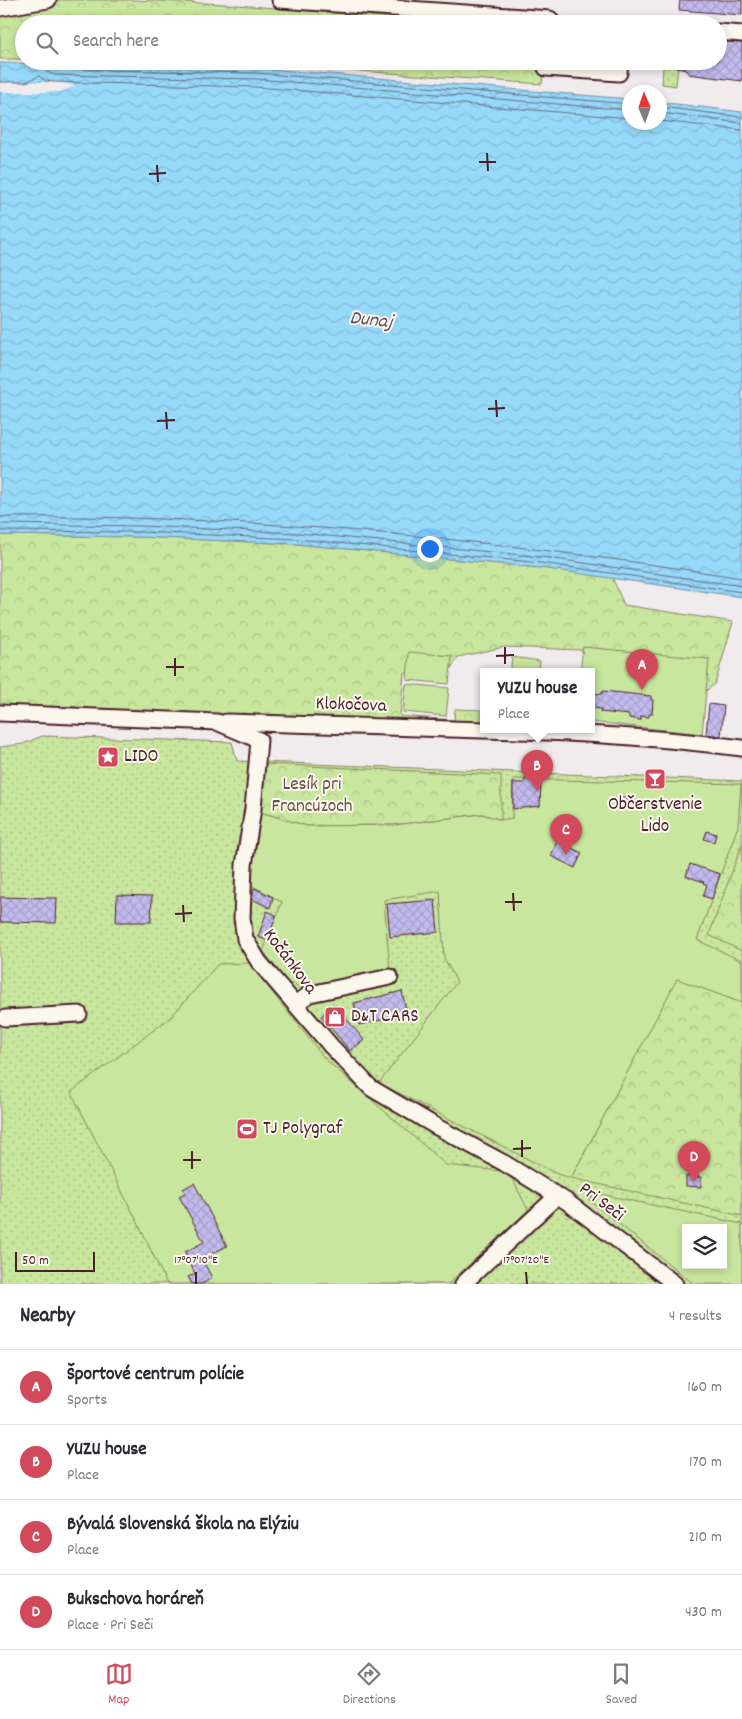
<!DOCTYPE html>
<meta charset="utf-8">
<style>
body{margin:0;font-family:Dekko,sans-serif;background:#f2f2f3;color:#2b2b33}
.controls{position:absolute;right:15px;bottom:15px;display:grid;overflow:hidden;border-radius:0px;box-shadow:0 2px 8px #0003}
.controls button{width:45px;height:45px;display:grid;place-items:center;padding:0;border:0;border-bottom:1px solid #e1e1e2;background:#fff;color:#2b2b33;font:25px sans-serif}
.compass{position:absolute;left:622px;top:85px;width:45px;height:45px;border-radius:50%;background:#fff;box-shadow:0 2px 8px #0003;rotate:358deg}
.scale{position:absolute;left:15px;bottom:12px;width:80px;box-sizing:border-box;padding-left:5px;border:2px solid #4a1f2b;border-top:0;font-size:14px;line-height:18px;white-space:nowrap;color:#4a1f2b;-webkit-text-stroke:4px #fbf7ec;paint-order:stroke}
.you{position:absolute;left:429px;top:548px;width:18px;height:18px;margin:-12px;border:4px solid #fff;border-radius:50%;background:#1a73e8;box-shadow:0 0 0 8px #1a73e833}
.badge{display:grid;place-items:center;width:32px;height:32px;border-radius:50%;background:#d1495b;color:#fff;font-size:16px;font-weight:700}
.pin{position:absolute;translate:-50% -41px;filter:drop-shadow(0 1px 2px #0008)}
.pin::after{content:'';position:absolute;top:26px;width:18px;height:15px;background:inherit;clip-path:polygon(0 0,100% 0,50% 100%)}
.popup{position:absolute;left:480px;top:668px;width:115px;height:65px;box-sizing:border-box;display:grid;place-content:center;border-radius:0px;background:#fff;filter:drop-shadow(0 1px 4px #0005);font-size:16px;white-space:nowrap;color:#7c7c81}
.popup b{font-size:19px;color:#2b2b33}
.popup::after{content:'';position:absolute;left:50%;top:100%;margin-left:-10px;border:10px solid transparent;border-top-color:#fff}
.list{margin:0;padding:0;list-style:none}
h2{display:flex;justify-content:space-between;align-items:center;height:65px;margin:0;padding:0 20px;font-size:21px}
h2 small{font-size:16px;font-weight:400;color:#7c7c81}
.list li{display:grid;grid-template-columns:32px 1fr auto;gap:15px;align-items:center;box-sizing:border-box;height:75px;padding:0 20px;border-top:1px solid #e1e1e2}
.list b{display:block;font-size:19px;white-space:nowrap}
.list p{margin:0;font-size:16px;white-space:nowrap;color:#7c7c81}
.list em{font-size:16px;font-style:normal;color:#7c7c81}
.icon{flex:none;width:28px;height:28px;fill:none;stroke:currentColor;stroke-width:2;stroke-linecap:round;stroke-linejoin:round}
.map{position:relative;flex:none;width:742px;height:1284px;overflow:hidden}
.search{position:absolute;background:#fff;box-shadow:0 2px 8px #0003;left:15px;right:15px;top:15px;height:55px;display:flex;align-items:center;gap:12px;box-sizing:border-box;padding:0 18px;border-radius:28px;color:#7c7c81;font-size:19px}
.sheet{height:365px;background:#fff}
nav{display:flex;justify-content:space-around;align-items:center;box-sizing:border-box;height:70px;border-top:1px solid #e1e1e2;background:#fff;font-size:14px;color:#7c7c81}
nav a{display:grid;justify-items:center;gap:2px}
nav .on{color:#d1495b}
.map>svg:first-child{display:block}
.grass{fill:url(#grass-dots);stroke:#898264;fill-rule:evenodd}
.forest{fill:url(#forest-crowns);stroke:#898264}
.garden{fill:#c8e69d;stroke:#898264;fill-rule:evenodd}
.water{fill:url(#water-waves);stroke:#788fa7}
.pier{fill:#f0ebec}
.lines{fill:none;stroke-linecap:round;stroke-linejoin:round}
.shore{stroke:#69697d;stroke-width:1}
.building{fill:url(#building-cross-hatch);stroke:#4a1f2b}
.minor-casing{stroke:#4a1f2b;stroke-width:19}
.minor{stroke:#fbf7ec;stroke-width:15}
.ticks{fill:none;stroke:#4a1f2b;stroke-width:2}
.labels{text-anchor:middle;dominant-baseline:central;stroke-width:4;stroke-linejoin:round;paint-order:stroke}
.street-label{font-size:19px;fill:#4a1f2b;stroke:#fbf7ec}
.poi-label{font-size:19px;fill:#4a1f2b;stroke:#fbf7ec;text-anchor:start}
.park-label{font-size:19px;fill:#6a5148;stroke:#fbf7ec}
.water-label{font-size:20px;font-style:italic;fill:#5d4e5e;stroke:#fbf7ec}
.ticks-label{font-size:12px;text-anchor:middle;fill:#4a1f2b;stroke:#fbf7ec;stroke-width:4;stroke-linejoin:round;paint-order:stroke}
</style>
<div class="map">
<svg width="742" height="1284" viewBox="0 0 742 1284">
<defs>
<pattern id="grass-dots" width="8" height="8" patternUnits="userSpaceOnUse" patternTransform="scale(1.25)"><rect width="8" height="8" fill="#c8e69d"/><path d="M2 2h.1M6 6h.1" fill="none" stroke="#adc587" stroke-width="1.8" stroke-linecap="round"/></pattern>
<pattern id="forest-crowns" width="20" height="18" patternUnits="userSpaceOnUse" patternTransform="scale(1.25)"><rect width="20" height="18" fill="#c8e69d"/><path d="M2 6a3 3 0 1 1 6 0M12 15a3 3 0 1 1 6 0" fill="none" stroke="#adc587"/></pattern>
<pattern id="water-waves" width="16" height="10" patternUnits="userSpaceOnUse" patternTransform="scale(1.25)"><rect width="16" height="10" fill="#97d9f9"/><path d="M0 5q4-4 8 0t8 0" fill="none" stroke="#84bad6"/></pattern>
<pattern id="building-cross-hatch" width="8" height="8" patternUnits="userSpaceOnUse" patternTransform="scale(1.25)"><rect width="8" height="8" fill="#c2bbed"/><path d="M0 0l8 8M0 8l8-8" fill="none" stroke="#a8a0cb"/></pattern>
</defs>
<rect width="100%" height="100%" fill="#f0ebec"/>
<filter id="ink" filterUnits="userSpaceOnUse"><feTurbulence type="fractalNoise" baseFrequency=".02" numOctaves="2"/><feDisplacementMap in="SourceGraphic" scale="10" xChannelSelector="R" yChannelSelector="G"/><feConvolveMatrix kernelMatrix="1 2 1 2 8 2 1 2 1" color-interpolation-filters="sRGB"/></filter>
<g filter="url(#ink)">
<g class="grass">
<polygon points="663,66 678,67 676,86 662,84"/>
<path d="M42 736 232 742 237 761 742 781V1284H0V747L23 744ZM686 1228H723V1265H686Z"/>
</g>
<g class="forest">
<polygon points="0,0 132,0 225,4 472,24 24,24 24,59 0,59"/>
<polygon points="220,61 544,61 542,84"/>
<polygon points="0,535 139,537 297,544 541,568 612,577 624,605 733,622 715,684 703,693 608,651 504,647 458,657 450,670 404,673 400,716 454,720 455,709 481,710 481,726 119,715 75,707 0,706"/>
<polygon points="264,764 501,775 501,820 482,814 394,825 307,826 260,812"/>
<polygon points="742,844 742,951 709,935"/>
<polygon points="677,978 742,1003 742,1216 571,1178"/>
</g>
<g class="garden">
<polygon points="583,647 709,659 702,734 591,722 591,672 580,672"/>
<polygon points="409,652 452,656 449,684 407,680"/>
<polygon points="512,657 540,661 539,672 510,672"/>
<polygon points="406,684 449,688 446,716 403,712"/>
<polygon points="513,779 741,784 738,826 697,940 742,961 742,1003 677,979 571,1178 557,1174 379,1083 457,982 444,958 440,891 384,900 390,970 308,988 288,983 263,951 282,902 249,884 260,812 307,826 394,825 482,814 501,820 512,818"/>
<polygon points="249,963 325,1059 446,1165 509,1172 528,1210 448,1284 167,1284 137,1221 71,1092 171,1017 218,964"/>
<path d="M600 1194 742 1224V1284H694L588 1199ZM686 1228H723V1265H686Z"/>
</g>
<polygon class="water" points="0,63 257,68 629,99 630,122 660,122 660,102 742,112 742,597 541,568 297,544 139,537 0,535"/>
<polygon class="pier" points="0,82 59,82 76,86 60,92 0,92"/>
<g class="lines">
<g class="shore">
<polyline points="42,61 45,71 54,75 256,79 630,110"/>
<polyline points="48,61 49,66 54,69 256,73 630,104"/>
<polyline points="0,82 26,82 39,76 46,81 53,82 256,87 630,118"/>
<polyline points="660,107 742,117"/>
<polyline points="660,113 742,123"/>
<polyline points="660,121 742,130"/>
<path d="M0 517C249 514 497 540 742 578"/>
<polyline points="0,524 140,526 298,533 542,557 742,586"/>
<polyline points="0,531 140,532 297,539 541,563 742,592"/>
</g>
</g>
<g class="building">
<polygon points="680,0 742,0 742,15 679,10"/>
<polygon points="718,41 742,43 742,81 688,74 688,71 685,71 686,69 667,65 668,61 718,61"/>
<polygon points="603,691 651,696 651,699 653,700 652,714 649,714 649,717 641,716 641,720 629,718 629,715 600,712 601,709 591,708 592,693 602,694"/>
<polygon points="709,704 724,706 721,736 706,734"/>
<polygon points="525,779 541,780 540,806 513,809 513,783 524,783"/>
<polygon points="618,797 628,797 627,808 617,807"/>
<polygon points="707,831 716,834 714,842 704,839"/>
<polygon points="557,841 582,853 575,868 551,856"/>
<polygon points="690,864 720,874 712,899 703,896 707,885 703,883 704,882 686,876"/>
<polygon points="254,888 273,897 270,908 252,899"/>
<polygon points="117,895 152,896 151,922 116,922"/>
<polygon points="0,897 57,898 56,923 0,922"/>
<polygon points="435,900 438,932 390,937 387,904"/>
<polygon points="267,911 276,915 268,941 258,937"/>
<polygon points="402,991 407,1014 359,1025 354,1003"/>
<polygon points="335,1005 364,1040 350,1051 321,1016"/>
<polygon points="686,1176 701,1177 701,1187 686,1186"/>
<polygon points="194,1183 227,1246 202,1259 212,1278 202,1284 192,1284 188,1277 195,1274 185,1252 204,1242 179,1196 185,1193 183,1189"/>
</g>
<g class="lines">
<g class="minor-casing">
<g id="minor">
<polyline points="280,0 550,19"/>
<polyline points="0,8 48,0"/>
<polyline points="718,32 742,34"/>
<polyline points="546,68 619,73 620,61"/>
<polyline points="0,713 217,722 259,740 253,809 244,865 242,918 245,939 259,962 331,1046 371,1088 437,1127 504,1163 566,1201 675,1284"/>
<polyline points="226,722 483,730"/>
<path d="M485 730C571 732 657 737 742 748"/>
<polyline points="295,1004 310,994 390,977"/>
<polyline points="5,1018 79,1014"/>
<polyline points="463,1284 557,1196"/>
</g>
</g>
<use href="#minor" class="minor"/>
</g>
</g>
<path class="ticks" d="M487 153 488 171M479 162H496M157 165 158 182M149 174 166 173M496 400 497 417M488 409 505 408M166 412 167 429M157 421 175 420M505 647V664M496 656 514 655M175 658V676M166 667H184M513 893 514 911M505 902H522M183 905 184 922M175 914 192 913M522 1140V1157M513 1149 531 1148M192 1151V1169M183 1160H201M196 1272V1284M526 1272 527 1284"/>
<defs>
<g id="sight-square" transform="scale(1.125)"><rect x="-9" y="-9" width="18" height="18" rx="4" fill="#d1495b" stroke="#fbf7ec"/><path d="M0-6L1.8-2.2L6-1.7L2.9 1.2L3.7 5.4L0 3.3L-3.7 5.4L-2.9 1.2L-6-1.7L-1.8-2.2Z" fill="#fff"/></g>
<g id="bar-square" transform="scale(1.125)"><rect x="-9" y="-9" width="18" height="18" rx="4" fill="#d1495b" stroke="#fbf7ec"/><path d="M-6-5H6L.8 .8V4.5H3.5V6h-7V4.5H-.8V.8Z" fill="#fff"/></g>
<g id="shop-square" transform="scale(1.125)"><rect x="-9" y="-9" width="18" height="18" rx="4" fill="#d1495b" stroke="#fbf7ec"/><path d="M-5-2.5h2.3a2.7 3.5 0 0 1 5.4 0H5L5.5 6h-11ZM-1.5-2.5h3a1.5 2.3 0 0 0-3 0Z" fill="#fff"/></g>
<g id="stadium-square" transform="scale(1.125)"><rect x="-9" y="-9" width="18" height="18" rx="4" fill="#d1495b" stroke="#fbf7ec"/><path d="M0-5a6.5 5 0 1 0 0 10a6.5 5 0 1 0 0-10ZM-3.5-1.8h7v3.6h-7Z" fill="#fff"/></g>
</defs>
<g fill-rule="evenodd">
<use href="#sight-square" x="108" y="757"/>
<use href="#bar-square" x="655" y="779"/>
<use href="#shop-square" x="335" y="1017"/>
<use href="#stadium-square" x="247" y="1129"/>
</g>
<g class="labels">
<g class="street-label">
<text transform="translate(351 706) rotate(2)">Klokočova</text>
<text transform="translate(289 962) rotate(53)">Kočánkova</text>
<text transform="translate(601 1203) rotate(37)">Pri Seči</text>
</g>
<g class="poi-label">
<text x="124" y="757">LIDO</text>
<text x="655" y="805" text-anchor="middle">Občerstvenie<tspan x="655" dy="22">Lido</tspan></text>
<text x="351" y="1017">D&amp;T CARS</text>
<text x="263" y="1129">TJ Polygraf</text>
</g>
<g class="park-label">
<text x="312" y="785">Lesík pri<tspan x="312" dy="22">Francúzoch</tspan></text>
</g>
<g class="water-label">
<text transform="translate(371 321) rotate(6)">Dunaj</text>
</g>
</g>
<g class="ticks-label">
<text x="196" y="1263">17°07'10"E</text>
<text x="526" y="1263">17°07'20"E</text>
</g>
</svg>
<div class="controls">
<button><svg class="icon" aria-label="layers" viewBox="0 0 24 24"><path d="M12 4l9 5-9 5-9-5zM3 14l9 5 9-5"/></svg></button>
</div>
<svg class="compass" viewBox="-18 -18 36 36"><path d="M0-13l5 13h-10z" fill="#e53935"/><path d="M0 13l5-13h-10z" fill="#7c7c81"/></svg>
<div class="scale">50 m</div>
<div class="you"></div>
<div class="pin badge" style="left:642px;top:690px">A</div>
<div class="pin badge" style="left:537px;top:791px">B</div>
<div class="popup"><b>YUZU house</b>Place</div>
<div class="pin badge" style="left:566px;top:855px">C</div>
<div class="pin badge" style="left:694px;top:1182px">D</div>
<div class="search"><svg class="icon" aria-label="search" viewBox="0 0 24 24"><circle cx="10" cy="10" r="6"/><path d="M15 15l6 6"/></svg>Search here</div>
</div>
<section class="sheet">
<h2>Nearby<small>4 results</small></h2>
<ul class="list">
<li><span class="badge">A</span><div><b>Športové centrum polície</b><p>Sports</p></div><em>160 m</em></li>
<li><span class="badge">B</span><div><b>YUZU house</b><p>Place</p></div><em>170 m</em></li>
<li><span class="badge">C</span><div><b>Bývalá Slovenská škola na Elýziu</b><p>Place</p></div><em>210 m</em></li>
<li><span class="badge">D</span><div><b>Bukschova horáreň</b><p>Place · Pri Seči</p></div><em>430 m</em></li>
</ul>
</section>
<nav>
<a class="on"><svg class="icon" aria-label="map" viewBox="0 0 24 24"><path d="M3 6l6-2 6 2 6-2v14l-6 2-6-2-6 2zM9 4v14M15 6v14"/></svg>Map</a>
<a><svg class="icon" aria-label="directions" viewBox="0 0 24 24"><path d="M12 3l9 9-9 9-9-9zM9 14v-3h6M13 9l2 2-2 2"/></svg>Directions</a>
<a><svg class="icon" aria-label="saved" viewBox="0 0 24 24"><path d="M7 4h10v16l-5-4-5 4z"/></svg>Saved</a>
</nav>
